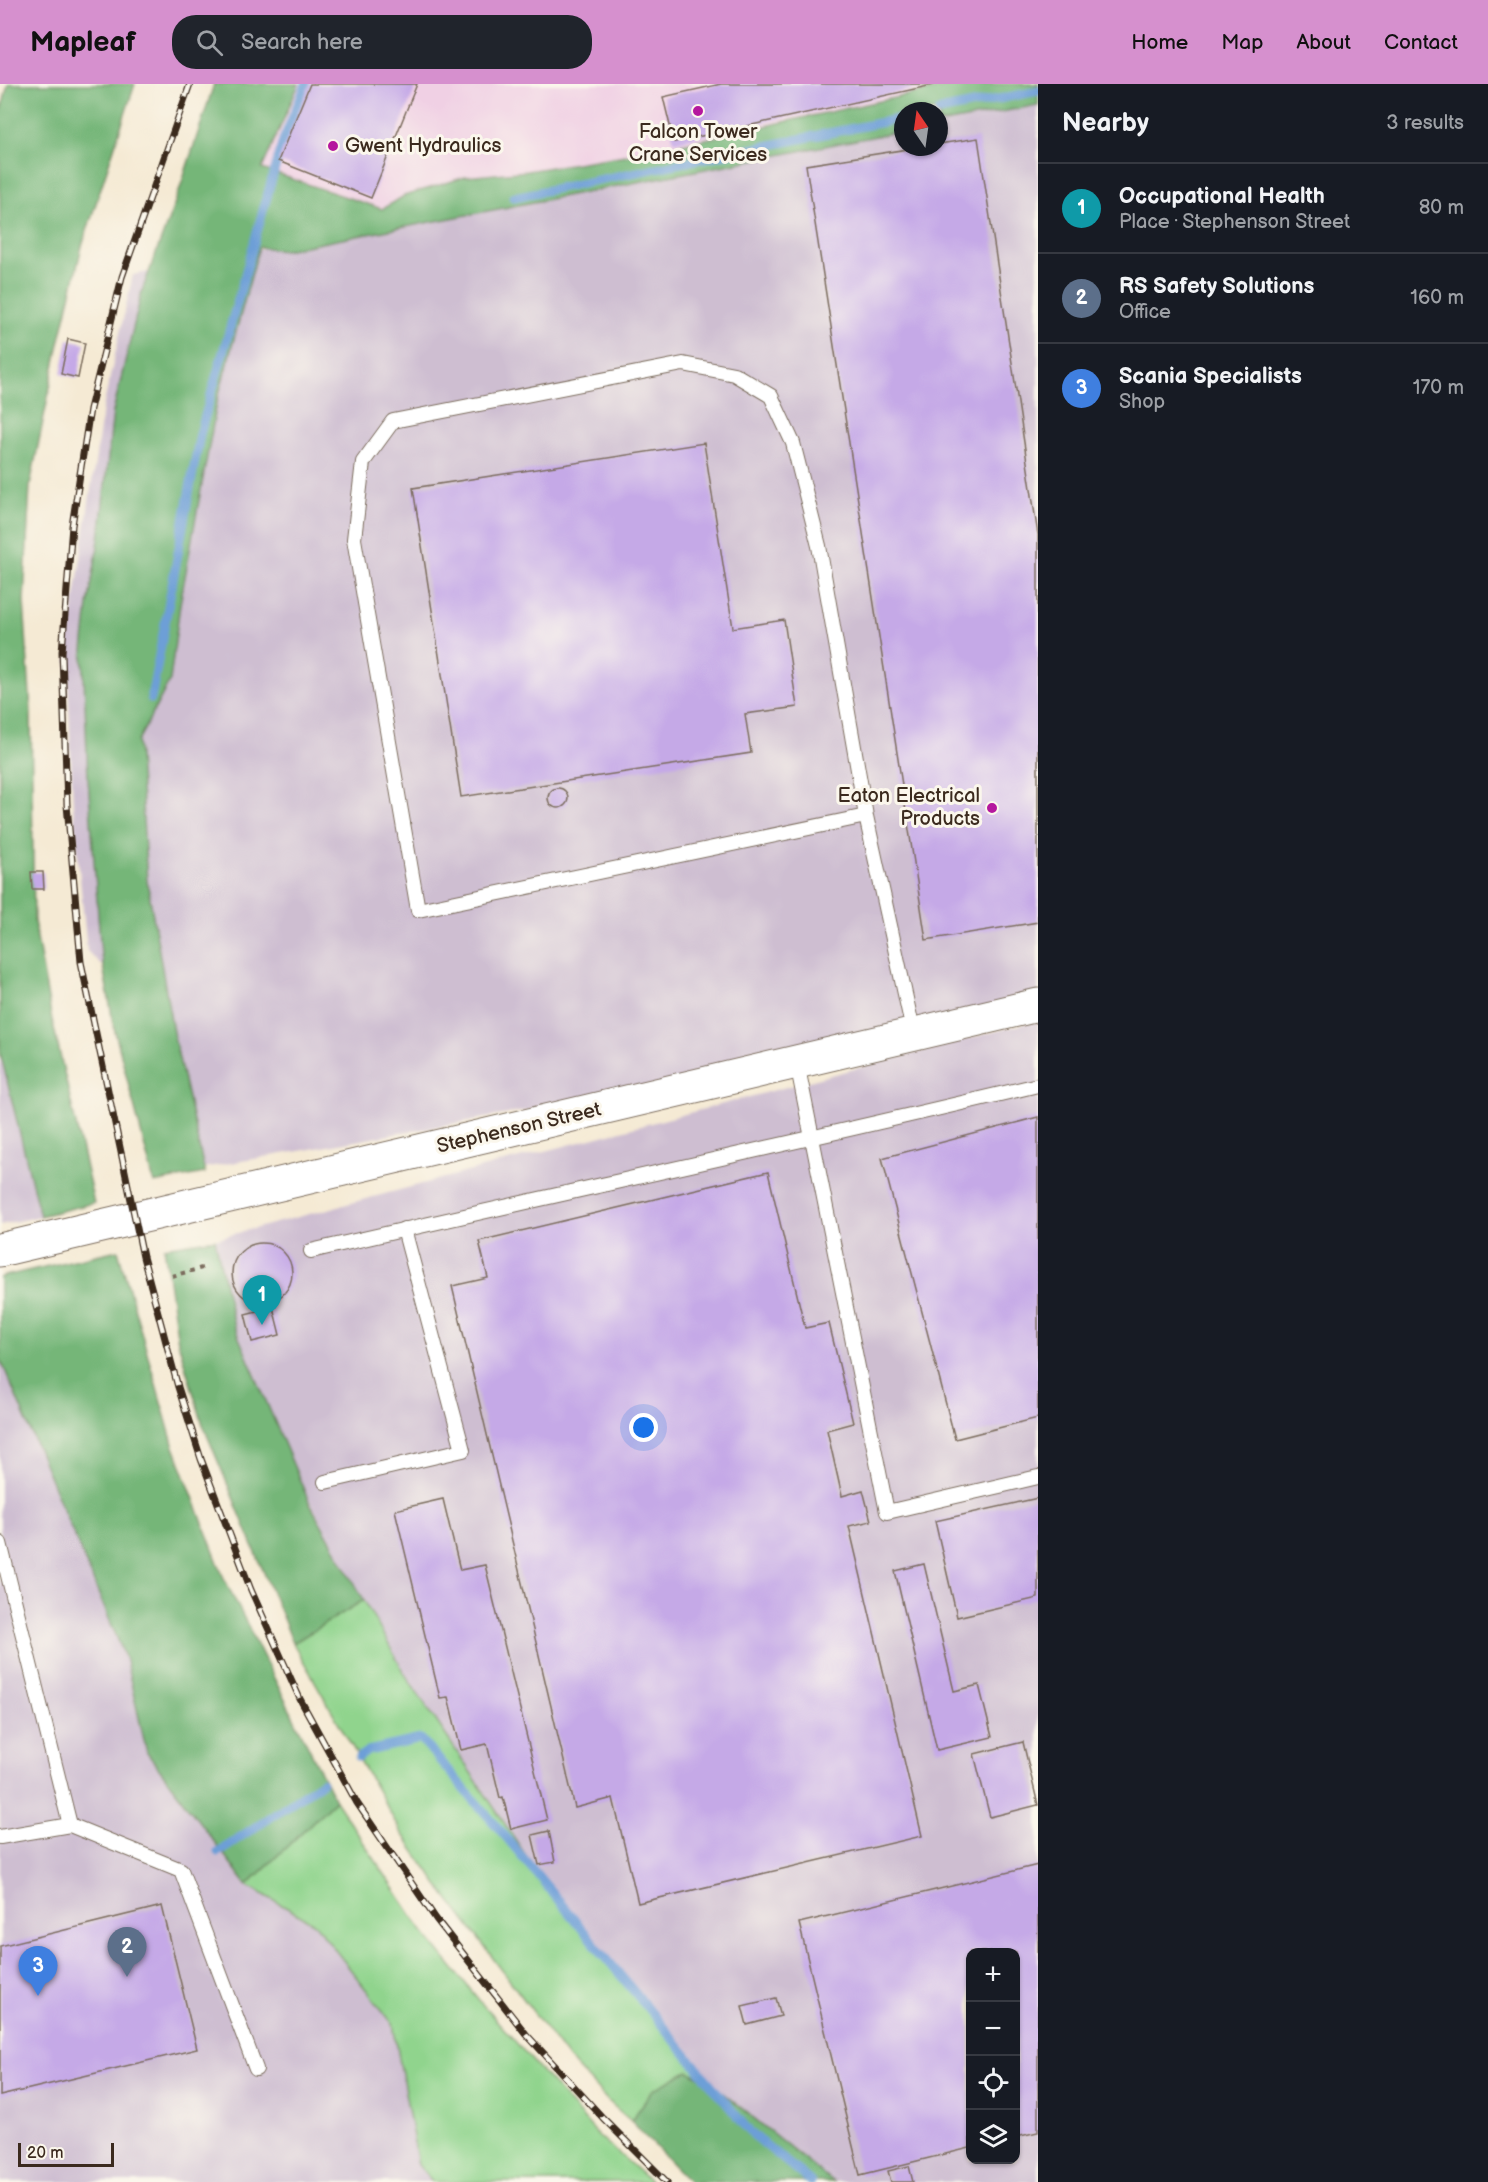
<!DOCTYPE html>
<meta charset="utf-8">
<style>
body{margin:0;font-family:"Balsamiq Sans",sans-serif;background:#20242c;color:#f1f3f6}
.controls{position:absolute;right:18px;bottom:18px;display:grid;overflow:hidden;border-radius:12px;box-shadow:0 2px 4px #0004}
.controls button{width:54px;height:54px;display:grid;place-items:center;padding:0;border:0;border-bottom:2px solid #363941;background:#171b24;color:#f1f3f6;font:30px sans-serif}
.compass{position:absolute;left:894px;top:18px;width:54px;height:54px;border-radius:50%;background:#171b24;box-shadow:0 2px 4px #0004;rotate:347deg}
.scale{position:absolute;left:18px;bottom:15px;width:96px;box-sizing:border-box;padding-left:6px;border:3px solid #3b2a1e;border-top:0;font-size:16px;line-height:21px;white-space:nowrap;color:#3b2a1e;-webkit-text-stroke:4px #fbf7ec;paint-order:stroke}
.you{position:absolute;left:644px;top:1344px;width:21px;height:21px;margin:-15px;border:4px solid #fff;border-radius:50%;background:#1a73e8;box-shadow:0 0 0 9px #1a73e833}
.badge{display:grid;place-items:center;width:39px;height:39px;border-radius:50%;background:#d690ce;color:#fff;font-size:20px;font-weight:700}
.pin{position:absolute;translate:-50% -50px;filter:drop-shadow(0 2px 3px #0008)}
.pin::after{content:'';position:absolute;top:32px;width:21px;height:18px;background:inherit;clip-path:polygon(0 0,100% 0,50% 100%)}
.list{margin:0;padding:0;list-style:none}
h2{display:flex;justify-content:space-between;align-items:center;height:78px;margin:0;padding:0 24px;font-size:26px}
h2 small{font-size:20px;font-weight:400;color:#9ea1a6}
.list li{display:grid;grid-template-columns:39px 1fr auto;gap:18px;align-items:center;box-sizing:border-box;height:90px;padding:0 24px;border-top:2px solid #363941}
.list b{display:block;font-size:22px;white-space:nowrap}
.list p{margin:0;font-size:20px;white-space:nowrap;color:#9ea1a6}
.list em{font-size:20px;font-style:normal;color:#9ea1a6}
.icon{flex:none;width:33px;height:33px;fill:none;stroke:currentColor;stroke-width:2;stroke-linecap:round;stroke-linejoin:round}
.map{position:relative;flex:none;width:1038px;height:2098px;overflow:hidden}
header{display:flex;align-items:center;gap:36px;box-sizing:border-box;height:84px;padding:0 30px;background:#d690ce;color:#111}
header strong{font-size:28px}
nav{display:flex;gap:33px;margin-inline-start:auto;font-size:21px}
.search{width:420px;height:54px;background:#20242c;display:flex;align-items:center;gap:15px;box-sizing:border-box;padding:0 21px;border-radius:24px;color:#9ea1a6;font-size:22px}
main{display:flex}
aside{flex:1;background:#171b24}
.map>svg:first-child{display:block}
.built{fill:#f0d0e4}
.industrial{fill:#cebed1;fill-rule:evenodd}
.green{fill:#90d48d;stroke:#667f56;stroke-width:1.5}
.forest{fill:#74b678;stroke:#58704b;stroke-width:1.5}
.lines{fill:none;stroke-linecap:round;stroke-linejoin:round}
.stream{stroke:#6d9fd7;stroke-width:9}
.building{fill:#c5a9e7}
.lane-casing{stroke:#7c6d5e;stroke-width:16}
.secondary-casing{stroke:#7c6d5e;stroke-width:35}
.path{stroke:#7c6d5e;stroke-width:4;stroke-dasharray:4.5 4.5;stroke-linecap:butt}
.lane{stroke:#fff;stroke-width:14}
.secondary{stroke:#fff;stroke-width:33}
.rail-casing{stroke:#3b2a1e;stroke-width:7}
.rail{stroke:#fbf7ec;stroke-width:4.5;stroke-dasharray:14;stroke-linecap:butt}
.poi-dot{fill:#b5179e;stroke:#fbf7ec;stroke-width:2}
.labels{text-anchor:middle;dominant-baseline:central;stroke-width:6;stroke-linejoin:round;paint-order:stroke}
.poi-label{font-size:20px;fill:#3b2a1e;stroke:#fbf7ec}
.street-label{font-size:20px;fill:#3b2a1e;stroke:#fbf7ec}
</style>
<header>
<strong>Mapleaf</strong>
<div class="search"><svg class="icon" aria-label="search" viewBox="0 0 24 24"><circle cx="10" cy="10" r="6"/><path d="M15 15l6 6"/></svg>Search here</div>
<nav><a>Home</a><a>Map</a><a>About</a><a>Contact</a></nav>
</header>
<main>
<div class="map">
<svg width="1038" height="2098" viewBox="0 0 1038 2098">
<rect width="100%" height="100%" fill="#fbf7ec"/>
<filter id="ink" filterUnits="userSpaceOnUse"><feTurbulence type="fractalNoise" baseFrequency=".0167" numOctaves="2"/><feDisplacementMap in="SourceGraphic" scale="12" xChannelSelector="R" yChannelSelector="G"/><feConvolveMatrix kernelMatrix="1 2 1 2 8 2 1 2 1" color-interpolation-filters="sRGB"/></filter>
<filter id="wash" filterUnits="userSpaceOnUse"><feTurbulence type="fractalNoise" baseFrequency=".008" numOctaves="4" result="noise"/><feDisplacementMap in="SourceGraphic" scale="24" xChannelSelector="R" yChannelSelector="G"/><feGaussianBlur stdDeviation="1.35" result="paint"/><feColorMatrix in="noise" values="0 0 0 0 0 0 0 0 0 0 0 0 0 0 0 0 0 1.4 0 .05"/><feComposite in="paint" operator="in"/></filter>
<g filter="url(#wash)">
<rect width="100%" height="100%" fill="#f5ead4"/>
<polygon class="built" points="299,0 1035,0 391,138 257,94"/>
<g class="industrial">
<polygon points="1038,7 1038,921 797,979 197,1085 163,942 87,867 73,721 67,567 103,324 133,191 903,34 903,63 939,63 939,27"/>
<path d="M1038 936V2098H833L709 1998 527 1773 405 1590 305 1409 234 1242 215 1155ZM970 1868H1016V2076H970Z"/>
<polygon points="0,968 40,1132 0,1141"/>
<polygon points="0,1274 125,1573 147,1669 246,1801 319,1843 393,1940 418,2081 433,2098 0,2098"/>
</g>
<g class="green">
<polygon points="364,1516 405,1590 527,1773 709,1998 688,1987 653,2006 631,2037 608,2017 568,1974 441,1805 401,1748 293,1559"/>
<polygon points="335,1716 422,1846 483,1921 599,2052 651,2098 433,2098 418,2081 393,1940 315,1840 247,1801"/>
</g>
<g class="forest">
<polygon points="8,0 135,0 82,162 58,264 30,401 24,517 31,628 34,837 51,931 94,1119 40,1132 0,968 0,31"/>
<polygon points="214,0 299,0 262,85 382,125 404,112 465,93 527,87 650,67 958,0 1038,0 1038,21 939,40 939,27 903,27 903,47 285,166 259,163 218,313 180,520 170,596 138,657 147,797 173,948 205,1089 154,1099 114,944 101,871 88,695 83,567 88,521 99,456 113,328 142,207 178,110"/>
<polygon points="215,1155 234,1242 310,1420 364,1516 293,1559 203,1341 178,1258 164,1163"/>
<polygon points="118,1166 173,1360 223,1492 335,1716 247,1801 147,1669 125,1573 0,1274 0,1193"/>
<polygon points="688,1987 709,1998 833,2098 690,2098 631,2037 653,2006"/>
</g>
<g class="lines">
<g class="stream">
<polyline points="939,27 1038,7"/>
<polyline points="514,113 903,34"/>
<polyline points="151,615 200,350 283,56 306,0"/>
<polyline points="359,1673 368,1667 421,1655 506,1753 751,2049 811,2098"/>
<polyline points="218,1768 322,1698"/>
</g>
</g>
<g id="blocks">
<g class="building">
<polygon points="310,0 417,0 371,114 278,77"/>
<polygon points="721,0 933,0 933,1 674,58 663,13"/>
<polygon points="978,54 1038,451 1038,838 926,856 806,81 921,63 939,63 939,60"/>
<polygon points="68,255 85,259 78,294 61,290"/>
<polygon points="704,359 733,544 784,536 797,623 745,630 751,669 461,713 413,404"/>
<circle cx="558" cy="714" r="10"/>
<polygon points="31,788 43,788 44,805 32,805"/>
<polygon points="1038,1033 1038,1334 955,1355 882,1074"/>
<polygon points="768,1088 805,1244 829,1239 853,1339 827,1346 842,1412 863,1406 871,1437 849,1442 922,1752 638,1819 613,1714 575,1724 452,1202 488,1194 479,1157"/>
<circle cx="262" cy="1189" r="30"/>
<polygon points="273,1223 280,1251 252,1258 245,1230"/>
<polygon points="1038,1414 1038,1514 957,1533 935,1437"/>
<polygon points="443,1415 460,1486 485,1481 547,1736 511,1745 503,1713 500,1714 487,1660 461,1666 448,1613 440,1614 395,1426"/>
<polygon points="924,1480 954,1607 979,1601 992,1653 937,1666 895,1487"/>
<polygon points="1023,1658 1038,1721 990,1733 974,1670"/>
<polygon points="549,1747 555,1778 539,1781 532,1751"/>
<polygon points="1038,1781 1038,2048 1016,2053 1016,1868 970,1868 970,2064 860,2091 799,1839"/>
<polygon points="162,1822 197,1965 0,2012 0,1862"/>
<polygon points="776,1914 781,1932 747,1941 742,1922"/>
<polygon points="909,2082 913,2098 891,2098 888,2087"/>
</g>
</g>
</g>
<g filter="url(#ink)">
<use href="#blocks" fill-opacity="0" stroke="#7c6d5e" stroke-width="1.5"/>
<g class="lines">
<g class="lane-casing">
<g id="lane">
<polyline points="866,732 418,826 354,455 363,378 393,337 683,280 734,290 771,312 793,359 819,462 866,732 914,951"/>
<polyline points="797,979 887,1428 1038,1393"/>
<path d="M311 1167C553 1111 796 1059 1038 1001"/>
<polyline points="325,1398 463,1366 404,1145"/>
<polyline points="0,1459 70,1741"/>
<polyline points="0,1753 70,1741 181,1786 256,1985"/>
</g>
</g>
<g class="secondary-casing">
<polyline id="secondary" points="0,1166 1038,921"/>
</g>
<polyline class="path" points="172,1192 202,1184"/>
<use href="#lane" class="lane"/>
<use href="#secondary" class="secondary"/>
<g class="rail-casing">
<polyline id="rail" points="190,0 122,193 90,325 72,442 62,568 67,721 81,878 143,1173 178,1303 201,1375 251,1506 300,1615 357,1719 436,1835 526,1950 603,2034 667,2098"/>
</g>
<use href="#rail" class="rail"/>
</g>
</g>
<g class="poi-dot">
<circle cx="698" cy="27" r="6"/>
<circle cx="333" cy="62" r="6"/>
<circle cx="992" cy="724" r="6"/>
</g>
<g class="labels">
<g class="poi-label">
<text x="698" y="48">Falcon Tower<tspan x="698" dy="23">Crane Services</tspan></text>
<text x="345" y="62" text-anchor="start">Gwent Hydraulics</text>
<text x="980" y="712" text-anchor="end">Eaton Electrical<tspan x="980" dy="23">Products</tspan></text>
</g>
<g class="street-label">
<text transform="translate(519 1044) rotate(-13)">Stephenson Street</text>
</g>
</g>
</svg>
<div class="controls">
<button>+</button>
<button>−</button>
<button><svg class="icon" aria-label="locate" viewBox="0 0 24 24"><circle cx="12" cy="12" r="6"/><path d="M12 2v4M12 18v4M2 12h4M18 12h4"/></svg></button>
<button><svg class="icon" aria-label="layers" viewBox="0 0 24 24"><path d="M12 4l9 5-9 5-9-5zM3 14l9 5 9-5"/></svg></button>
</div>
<svg class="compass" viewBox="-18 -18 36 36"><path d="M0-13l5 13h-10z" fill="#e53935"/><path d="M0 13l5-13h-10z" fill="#9ea1a6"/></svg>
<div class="scale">20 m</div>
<div class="you"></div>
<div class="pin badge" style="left:262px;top:1241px;background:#0f9aa8">1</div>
<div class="pin badge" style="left:127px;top:1893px;background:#5c6f8a">2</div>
<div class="pin badge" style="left:38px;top:1912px;background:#3f7fe0">3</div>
</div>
<aside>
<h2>Nearby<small>3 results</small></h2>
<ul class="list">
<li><span class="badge" style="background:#0f9aa8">1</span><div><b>Occupational Health</b><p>Place · Stephenson Street</p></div><em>80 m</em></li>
<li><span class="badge" style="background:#5c6f8a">2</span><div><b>RS Safety Solutions</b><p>Office</p></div><em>160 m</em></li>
<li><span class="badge" style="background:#3f7fe0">3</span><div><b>Scania Specialists</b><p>Shop</p></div><em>170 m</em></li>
</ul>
</aside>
</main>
